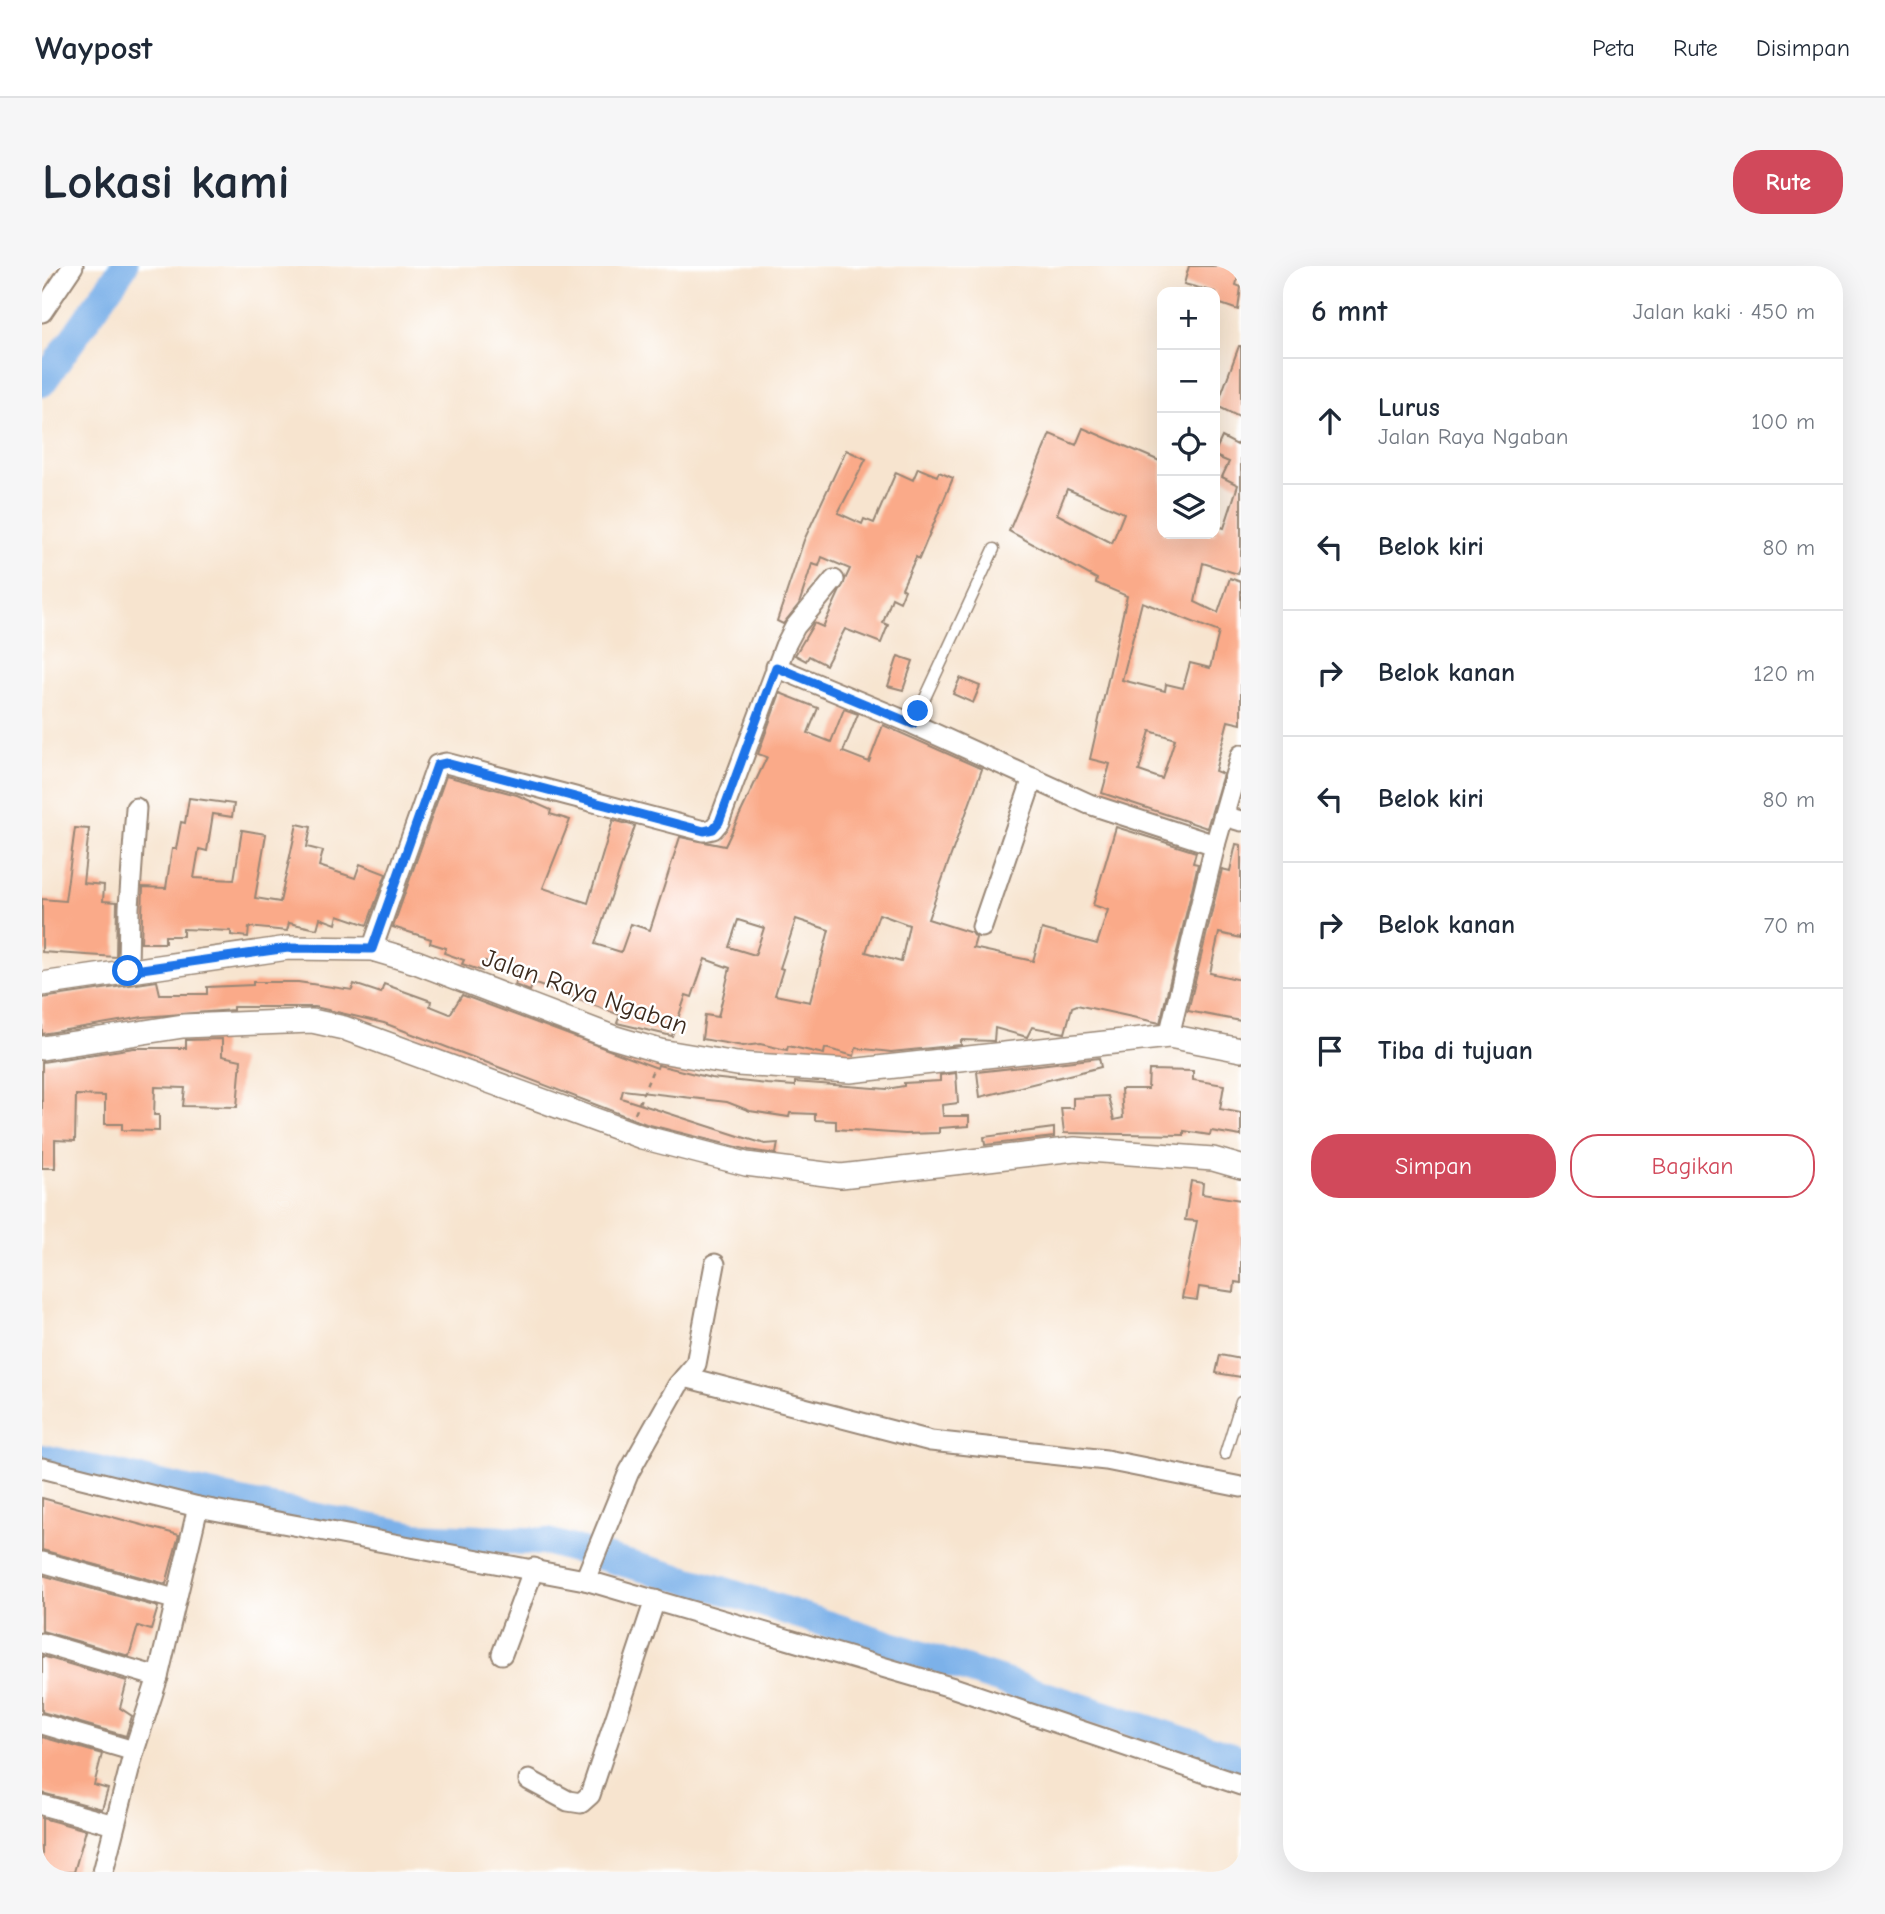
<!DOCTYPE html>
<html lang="id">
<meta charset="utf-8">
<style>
body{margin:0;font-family:"Comic Neue",sans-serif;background:#f6f6f7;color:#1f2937}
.controls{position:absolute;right:21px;top:21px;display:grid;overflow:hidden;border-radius:14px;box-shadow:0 7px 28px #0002}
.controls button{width:63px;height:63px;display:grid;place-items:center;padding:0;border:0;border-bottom:2px solid #e0e1e3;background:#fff;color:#1f2937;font:35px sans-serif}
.stop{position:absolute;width:21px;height:21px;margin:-16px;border:5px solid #1a73e8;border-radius:50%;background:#fff}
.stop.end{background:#1a73e8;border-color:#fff;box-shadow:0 2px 7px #0008}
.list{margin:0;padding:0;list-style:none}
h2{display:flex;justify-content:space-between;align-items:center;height:91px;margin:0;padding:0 28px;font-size:30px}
h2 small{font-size:23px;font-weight:400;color:#747a83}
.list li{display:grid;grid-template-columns:46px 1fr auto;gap:21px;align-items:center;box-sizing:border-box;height:126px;padding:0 28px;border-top:2px solid #e0e1e3}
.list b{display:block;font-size:26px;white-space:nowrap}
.list p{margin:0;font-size:23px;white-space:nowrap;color:#747a83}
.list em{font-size:23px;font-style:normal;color:#747a83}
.actions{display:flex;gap:14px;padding:21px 28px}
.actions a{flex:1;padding:16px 0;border:2px solid #d1495b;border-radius:28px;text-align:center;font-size:24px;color:#d1495b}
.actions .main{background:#d1495b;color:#fff}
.icon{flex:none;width:38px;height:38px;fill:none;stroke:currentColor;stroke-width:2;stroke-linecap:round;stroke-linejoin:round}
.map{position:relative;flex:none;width:1199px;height:1606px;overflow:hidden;border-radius:28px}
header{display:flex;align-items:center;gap:42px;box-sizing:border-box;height:98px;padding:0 35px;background:#fff;border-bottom:2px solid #e0e1e3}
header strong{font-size:33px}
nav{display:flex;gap:38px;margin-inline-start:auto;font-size:24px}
.intro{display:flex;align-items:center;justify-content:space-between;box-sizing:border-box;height:168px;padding:0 42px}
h1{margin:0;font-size:49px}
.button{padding:18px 32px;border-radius:28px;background:#d1495b;color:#fff;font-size:24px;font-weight:700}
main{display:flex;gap:42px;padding:0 42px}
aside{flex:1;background:#fff;border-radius:28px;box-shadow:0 7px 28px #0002}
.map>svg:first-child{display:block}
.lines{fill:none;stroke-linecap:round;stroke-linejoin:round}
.river{stroke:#7bb1e9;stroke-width:28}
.building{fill:#faaa89;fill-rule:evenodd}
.service-casing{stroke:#998776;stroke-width:13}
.minor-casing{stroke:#998776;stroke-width:23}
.tertiary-casing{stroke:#998776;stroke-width:26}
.path{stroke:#998776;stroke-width:2.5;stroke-dasharray:5 5;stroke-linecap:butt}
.service{stroke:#fff;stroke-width:10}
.minor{stroke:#fff;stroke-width:19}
.tertiary{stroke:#fff;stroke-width:23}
.route{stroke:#1a73e8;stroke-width:9}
.labels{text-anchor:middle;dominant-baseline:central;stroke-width:5;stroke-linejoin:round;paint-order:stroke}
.street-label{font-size:26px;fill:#3b2a1e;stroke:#fff}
</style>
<header>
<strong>Waypost</strong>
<nav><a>Peta</a><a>Rute</a><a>Disimpan</a></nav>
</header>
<div class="intro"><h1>Lokasi kami</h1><a class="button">Rute</a></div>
<main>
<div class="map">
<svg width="1199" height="1606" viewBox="0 0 1199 1606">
<rect width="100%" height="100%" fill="#fff"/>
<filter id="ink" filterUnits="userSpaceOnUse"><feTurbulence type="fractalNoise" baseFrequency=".0143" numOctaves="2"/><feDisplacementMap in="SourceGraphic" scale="14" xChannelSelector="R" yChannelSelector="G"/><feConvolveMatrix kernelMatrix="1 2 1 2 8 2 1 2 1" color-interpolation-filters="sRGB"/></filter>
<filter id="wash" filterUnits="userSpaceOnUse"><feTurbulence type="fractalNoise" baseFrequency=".00686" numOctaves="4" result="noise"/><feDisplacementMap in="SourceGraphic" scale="28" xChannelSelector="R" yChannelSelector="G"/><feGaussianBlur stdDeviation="1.57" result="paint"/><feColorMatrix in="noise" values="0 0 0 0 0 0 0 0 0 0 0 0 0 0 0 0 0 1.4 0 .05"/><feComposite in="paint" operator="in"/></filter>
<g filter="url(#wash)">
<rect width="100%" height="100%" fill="#f7e4cf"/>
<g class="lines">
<g class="river">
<polyline points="0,117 82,0"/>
<polyline points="0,1192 208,1238 374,1270 506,1276 680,1324 1199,1493"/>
</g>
</g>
<g id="blocks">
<g class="building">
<polygon points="1147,0 1199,0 1194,19 1199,21 1196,44 1173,36 1173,26 1142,18"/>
<polygon points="1197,80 1199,80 1199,152 1175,140"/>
<path d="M1041 162 1120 196V268H1173V259L1182 262 1196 219 1180 211 1187 196 1173 190V186L1180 171 1195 179 1199 171V299L1196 308 1161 297 1153 336 1176 347 1188 312 1199 316V458L1186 455 1173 505 1181 508 1165 562 1060 527 1068 498 1048 493 1085 330 1054 317 1055 313 967 265 1008 168 1034 179ZM1025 223 1082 247 1070 277 1015 248ZM1100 336 1177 366 1168 402 1148 397 1141 422 1124 418 1123 425 1080 414ZM1108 465 1133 473 1120 513 1097 505Z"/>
<polygon points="804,184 824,193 796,247 820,258 822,253 832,257 854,206 871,214 876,202 895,210 897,206 911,212 877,293 874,291 860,322 863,324 858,336 850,332 841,357 846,359 839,377 803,363 784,399 767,390 764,395 753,389 772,357 781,361 808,303 780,291 777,300 770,298 757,338 741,358 735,355 762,274"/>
<polygon points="856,390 871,395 861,424 846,420"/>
<polygon points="918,412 938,420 931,437 911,428"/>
<path d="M738 427 776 442 766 467 789 476 802 443 816 448 801 486 827 496 841 459 940 503 886 653 930 667 934 672 931 682 991 695 1000 663 1055 678 1066 644 1051 639 1074 561 1154 586 1151 597 1156 598 1118 757 1035 739 1030 741 1023 767 990 761 985 771 953 762 952 775 919 774V779L849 786 814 782 812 790 783 782 782 788 746 780 745 784 718 778 701 780 660 773 663 749 676 751 688 702 663 693 650 731 644 729 630 770 575 757 578 749 491 717 488 725 473 719 477 706 443 695 440 705 420 698 422 694 402 687 404 682 388 677 389 673 351 661 404 510 475 529 509 544 508 548 528 554 501 622 546 637 571 554 593 560 553 678 579 686 589 658 608 664 638 571 683 580 725 491 716 488ZM837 648 867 659 859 696 824 686ZM754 653 787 664 768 736 733 729 741 703 738 702ZM696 654 722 662 713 689 687 681Z"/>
<polygon points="147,532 192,538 190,551 171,548 165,585 157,583 152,612 192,614 200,564 224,568 213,632 238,636 255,558 269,561 265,581 281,585 277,600 313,612 318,598 344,608 325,659 296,649 294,658 278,652 275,663 247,657 245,665 207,661 206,671 189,669 189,665 141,663 141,670 123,670 123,677 99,677 101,621 124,622 130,583 134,583 139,556 143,557"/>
<polygon points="33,562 47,563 41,617 62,619 61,635 75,636 74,691 0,686 0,633 23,635"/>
<polygon points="1194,578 1199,579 1199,672 1177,667 1168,707 1199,714 1199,755 1146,745 1180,603 1188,605"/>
<polygon points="115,715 118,728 165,728 165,721 211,719 211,716 256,716 310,724 312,718 339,727 342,718 389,735 388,740 408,748 420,729 615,802 616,799 669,812 725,818 753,820 753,816 845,823 862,820 862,817 898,815 898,809 914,807 916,837 900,839 901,850 927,850 927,860 897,862 897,867 863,868 794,863 794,855 773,854 773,848 748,847 747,851 708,845 685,836 581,824 579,832 700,871 723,878 736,877 734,888 707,884 604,858 342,757 273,741 191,741 191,744 101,751 0,768 0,732"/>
<polygon points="180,773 180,790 199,794 195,841 141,840 143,822 113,821 112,849 117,849 117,865 80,864 80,858 63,858 63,830 34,829 33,875 13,874 13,902 0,902 0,796 92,782 144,782 144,774"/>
<polygon points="1057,792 1059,801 938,831 935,806"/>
<polygon points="1107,804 1151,805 1151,814 1182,819 1178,843 1199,847 1199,870 1169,865 1168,869 1142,865 1142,869 1022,867 1019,842 1031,842 1031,832 1066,830 1072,854 1081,852 1079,823 1106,823"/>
<polygon points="1012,862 1012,871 943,879 942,871"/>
<polygon points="1149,915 1161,917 1160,928 1199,934 1199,1017 1193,1016 1192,1026 1157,1021 1155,1034 1140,1032 1155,955 1143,954"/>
<polygon points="1178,1089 1199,1093 1199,1111 1174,1107"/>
<polygon points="0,1232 137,1269 124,1318 0,1284"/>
<polygon points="0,1309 116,1341 109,1364 96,1360 87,1390 0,1365"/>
<polygon points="0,1390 85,1415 78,1442 90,1450 84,1470 0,1446"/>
<polygon points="0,1471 60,1488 52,1519 66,1523 60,1543 0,1527"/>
<polygon points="0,1552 44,1564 32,1606 0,1606"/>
</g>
</g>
</g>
<g filter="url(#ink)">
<use href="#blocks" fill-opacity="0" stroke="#998776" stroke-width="2"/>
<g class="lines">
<g class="service-casing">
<g id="service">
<polyline points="871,458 952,283"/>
<polyline points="1183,1188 1199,1136"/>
</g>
</g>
<g class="minor-casing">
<g id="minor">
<polyline points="0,46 31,0"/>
<polyline points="734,401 871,458 1047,538 1173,579"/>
<polyline points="1182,550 1199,555"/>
<polyline points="940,661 991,512"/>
<polyline points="330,683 395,499 404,497 662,565 671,563 677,556 743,380 753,361 792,314"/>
<polyline points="86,705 87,641 94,542"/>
<polyline points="1127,770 1173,579 1199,489"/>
<polyline points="643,1111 889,1175 1064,1194 1199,1221"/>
<polyline points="0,1202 156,1241 543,1314 912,1422 1199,1519"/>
<polyline points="0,1296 132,1333"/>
<polyline points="543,1314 587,1206 636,1119 654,1098 673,998"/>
<polyline points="0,1377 116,1411"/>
<polyline points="460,1388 492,1302"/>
<polyline points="0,1458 92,1485"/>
<polyline points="487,1514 526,1535 539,1537 548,1529 613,1334"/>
<polyline points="0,1539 72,1559"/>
<polyline points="61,1606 92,1485 116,1411 156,1241"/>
</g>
</g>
<g class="tertiary-casing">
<g id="tertiary">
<polyline points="0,718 246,682 330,683 374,696 570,771 618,785 695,798 808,805 1127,770 1199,784"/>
<polyline points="0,782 141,760 270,755 302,762 600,871 704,898 799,910 1033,883 1171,893 1199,901"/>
</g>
</g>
<polyline class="path" points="593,847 612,801"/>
<use href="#service" class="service"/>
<use href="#minor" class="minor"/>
<use href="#tertiary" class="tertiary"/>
</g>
</g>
<g class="lines" filter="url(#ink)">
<polyline class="route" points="86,705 246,682 330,683 395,499 404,497 662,565 671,563 677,556 734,401 871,458 876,445"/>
</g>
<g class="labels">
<g class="street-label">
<text transform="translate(543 726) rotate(19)">Jalan Raya Ngaban</text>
</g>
</g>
</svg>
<div class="controls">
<button>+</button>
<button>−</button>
<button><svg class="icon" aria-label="locate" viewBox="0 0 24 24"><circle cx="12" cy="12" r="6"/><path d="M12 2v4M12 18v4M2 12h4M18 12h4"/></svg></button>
<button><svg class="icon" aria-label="layers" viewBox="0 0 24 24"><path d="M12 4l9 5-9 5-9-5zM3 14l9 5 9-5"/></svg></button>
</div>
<div class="stop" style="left:86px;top:705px"></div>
<div class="stop end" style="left:876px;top:445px"></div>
</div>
<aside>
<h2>6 mnt<small>Jalan kaki · 450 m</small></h2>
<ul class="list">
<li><svg class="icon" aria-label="ahead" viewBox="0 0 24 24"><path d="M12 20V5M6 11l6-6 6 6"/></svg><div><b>Lurus</b><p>Jalan Raya Ngaban</p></div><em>100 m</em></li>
<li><svg class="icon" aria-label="left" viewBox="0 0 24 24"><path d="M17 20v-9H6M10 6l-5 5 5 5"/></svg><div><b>Belok kiri</b></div><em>80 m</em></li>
<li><svg class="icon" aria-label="right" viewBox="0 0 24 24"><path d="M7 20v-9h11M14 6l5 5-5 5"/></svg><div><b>Belok kanan</b></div><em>120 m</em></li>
<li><svg class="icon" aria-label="left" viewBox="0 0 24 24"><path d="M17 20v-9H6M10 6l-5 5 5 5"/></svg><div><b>Belok kiri</b></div><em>80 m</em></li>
<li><svg class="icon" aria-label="right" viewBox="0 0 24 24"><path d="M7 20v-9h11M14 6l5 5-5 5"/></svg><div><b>Belok kanan</b></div><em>70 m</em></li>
<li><svg class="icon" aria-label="arrive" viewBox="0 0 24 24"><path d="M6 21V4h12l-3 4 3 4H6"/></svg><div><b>Tiba di tujuan</b></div></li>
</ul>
<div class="actions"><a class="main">Simpan</a><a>Bagikan</a></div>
</aside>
</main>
